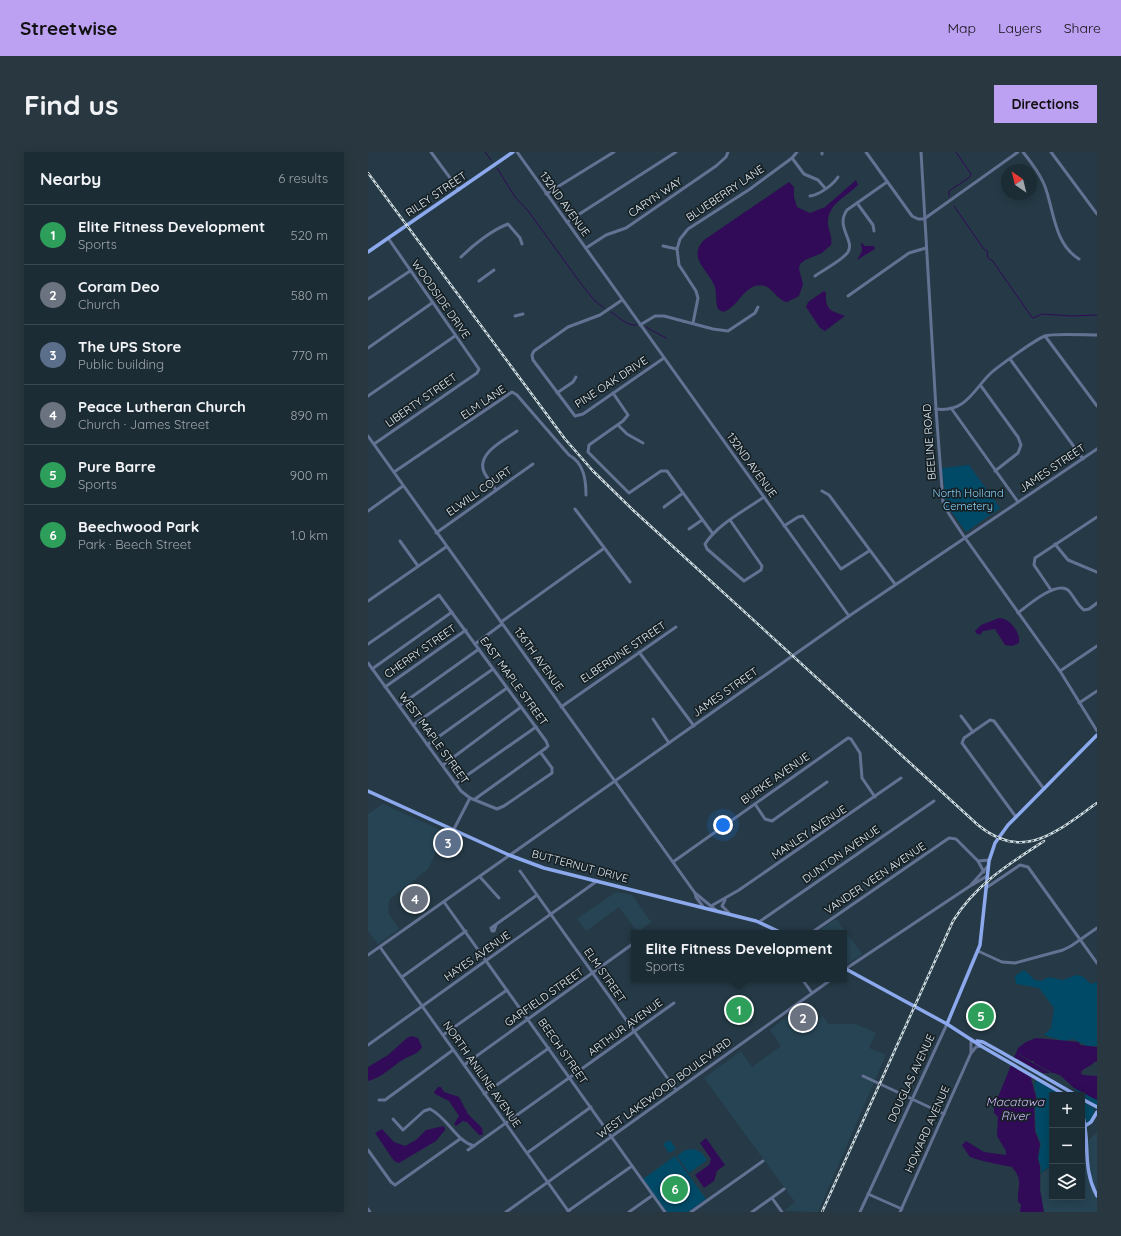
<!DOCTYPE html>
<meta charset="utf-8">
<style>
body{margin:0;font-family:Quicksand,sans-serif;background:#293840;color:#f1f3f6}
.controls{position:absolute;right:12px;bottom:12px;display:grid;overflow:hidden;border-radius:0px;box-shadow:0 2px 10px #0003}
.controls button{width:36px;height:36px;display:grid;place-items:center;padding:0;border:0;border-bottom:1px solid #3a484f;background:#1c2c34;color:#f1f3f6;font:20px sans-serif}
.compass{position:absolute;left:633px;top:12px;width:36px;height:36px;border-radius:50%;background:#1c2c34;box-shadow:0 2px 10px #0003;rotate:325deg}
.you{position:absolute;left:355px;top:673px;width:14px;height:14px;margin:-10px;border:3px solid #fff;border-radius:50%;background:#1a73e8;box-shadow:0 0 0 6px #1a73e833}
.badge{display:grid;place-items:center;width:26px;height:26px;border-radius:50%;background:#bca0f2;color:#fff;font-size:13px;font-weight:700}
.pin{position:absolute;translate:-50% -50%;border:2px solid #fff;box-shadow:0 1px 4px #0006}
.popup{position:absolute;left:263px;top:778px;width:216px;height:52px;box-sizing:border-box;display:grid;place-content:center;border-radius:0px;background:#1c2c34;filter:drop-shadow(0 1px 3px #0005);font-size:13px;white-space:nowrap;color:#a0a7ac}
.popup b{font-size:15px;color:#f1f3f6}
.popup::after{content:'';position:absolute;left:50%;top:100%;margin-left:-8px;border:8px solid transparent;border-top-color:#1c2c34}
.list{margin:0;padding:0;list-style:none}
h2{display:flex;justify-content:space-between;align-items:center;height:52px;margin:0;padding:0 16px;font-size:17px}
h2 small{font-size:13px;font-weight:400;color:#a0a7ac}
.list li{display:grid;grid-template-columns:26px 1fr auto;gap:12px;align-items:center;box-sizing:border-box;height:60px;padding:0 16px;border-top:1px solid #3a484f}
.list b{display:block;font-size:15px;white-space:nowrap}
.list p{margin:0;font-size:13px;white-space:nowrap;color:#a0a7ac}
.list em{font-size:13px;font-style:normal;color:#a0a7ac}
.icon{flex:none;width:22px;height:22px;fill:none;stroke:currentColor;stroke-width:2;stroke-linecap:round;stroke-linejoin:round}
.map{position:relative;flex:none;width:729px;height:1060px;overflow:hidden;border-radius:0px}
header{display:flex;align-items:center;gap:24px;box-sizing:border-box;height:56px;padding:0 20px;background:#bca0f2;color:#111}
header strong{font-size:19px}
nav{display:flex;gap:22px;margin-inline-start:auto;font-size:14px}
.intro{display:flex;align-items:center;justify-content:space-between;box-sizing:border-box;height:96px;padding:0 24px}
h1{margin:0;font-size:28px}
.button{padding:10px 18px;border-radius:0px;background:#bca0f2;color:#111;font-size:14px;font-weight:700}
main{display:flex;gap:24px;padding:0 24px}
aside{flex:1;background:#1c2c34;border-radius:0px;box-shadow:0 2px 10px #0003}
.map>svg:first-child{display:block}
.built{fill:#274454}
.green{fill:#014a67}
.water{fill:#310b57}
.pier{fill:#253a46}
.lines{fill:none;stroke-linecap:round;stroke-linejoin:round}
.stream{stroke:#310b57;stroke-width:1}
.minor{stroke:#637193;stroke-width:3}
.major{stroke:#8da9ee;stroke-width:3.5}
.rail-casing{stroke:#cddbe2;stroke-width:2.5}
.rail{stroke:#162025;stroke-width:1;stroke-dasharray:3;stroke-linecap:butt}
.labels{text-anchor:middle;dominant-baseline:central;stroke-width:3.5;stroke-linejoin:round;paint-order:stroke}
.street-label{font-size:11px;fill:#e1eef5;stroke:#162025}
.park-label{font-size:11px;fill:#87d1f8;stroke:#162025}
.water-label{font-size:12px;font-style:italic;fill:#ceb7f8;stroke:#162025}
</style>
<header>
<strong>Streetwise</strong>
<nav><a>Map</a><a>Layers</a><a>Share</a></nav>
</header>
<div class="intro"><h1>Find us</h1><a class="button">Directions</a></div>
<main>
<aside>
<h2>Nearby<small>6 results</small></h2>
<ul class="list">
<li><span class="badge" style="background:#2e9e5b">1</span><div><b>Elite Fitness Development</b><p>Sports</p></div><em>520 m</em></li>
<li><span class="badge" style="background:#6b7280">2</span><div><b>Coram Deo</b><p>Church</p></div><em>580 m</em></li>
<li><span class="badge" style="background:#5c6f8a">3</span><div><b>The UPS Store</b><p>Public building</p></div><em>770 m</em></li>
<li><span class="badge" style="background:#6b7280">4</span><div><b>Peace Lutheran Church</b><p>Church · James Street</p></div><em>890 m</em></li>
<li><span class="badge" style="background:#2e9e5b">5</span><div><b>Pure Barre</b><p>Sports</p></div><em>900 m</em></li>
<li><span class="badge" style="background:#2e9e5b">6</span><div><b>Beechwood Park</b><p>Park · Beech Street</p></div><em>1.0 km</em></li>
</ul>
</aside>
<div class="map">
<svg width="729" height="1060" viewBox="0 0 729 1060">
<rect width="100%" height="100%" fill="#253a46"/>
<g class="built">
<polygon points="15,652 77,680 60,717 22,747 20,755 21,762 31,777 10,792 0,779 0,662"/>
<polygon points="248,740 264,743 283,770 270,780 251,755 218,779 209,767"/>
<polygon points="468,767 494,802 478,813 476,813 476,781 456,781 453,777"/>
<polygon points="420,864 432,881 455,864 460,872 488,872 508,881 501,896 518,903 450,1060 416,1059 427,1050 336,926 373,899 384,915 413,894 402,878"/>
<polygon points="729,981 729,1060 676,1060 673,1038 673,1022 684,1014 684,1045 714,1045 714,992"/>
</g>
<g class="green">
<polygon points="601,313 632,356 598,380 578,352 574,316"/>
<polygon points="656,818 667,828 673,829 681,825 695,828 708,823 714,824 723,832 729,830 729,894 719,894 705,887 696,889 676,883 683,876 686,856 671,836 648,832 647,824"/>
<polygon points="668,928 694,943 684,943 684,1013 673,1021 673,1015 670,1006 673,992 668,979 667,953 669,945 666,933"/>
<polygon points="706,936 729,948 729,954 712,943"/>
<polygon points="714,949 727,957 722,969 719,971 714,956"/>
<polygon points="302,988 308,997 301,1001 295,992"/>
<polygon points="326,997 334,1001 339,1008 321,1021 309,1004 317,998"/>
<polygon points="307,1004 338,1047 320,1060 299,1060 275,1027"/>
</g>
<g class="water">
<path d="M488 28 490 33C479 44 462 51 460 68 459 76 465 84 463 93L454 101 437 108 432 112 431 117 435 132 431 144 419 150C406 147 403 129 387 134 373 139 369 156 355 160L350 157C347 149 349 142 347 135 340 117 319 106 336 88L421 30 426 35V45L429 55 442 61 457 55Z"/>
<polygon points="493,90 497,94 506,94 507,97 489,108 494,99"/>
<path d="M456 139 458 141C457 159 464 159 477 164L457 179 452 176 438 155 440 150Z"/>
<path d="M631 466C642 466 653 481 651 491L644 494 637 493 627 477 615 479 612 483 608 481 607 479 613 473Z"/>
<path d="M44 884 50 886 54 895C49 903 43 903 36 907 23 915 15 925 0 929V915L20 903 39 886Z"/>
<path d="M668 886 711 890 712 893 729 895V910H726C723 915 717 915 713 920L714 923 729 924V948L706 936 693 924 686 921H675L669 917 663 927 668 945 666 953 667 979 672 992 670 1006 672 1015V1039L676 1060H652L653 1052 650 1050C649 1034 656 1029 644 1015 629 1012 616 1010 602 1005L594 993 598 989 616 1000 638 1003V999L629 984 630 965 626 961V955L650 896 658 890Z"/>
<polygon points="70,935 73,935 76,940 91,945 100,962 114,976 115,983 111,983 99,970 95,969 88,974 86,972 91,964 81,949 67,942 66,940"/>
<polygon points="76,974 77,978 68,989 31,1011 26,1009 7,981 14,977 26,990 37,994 48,988 58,978"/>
<polygon points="338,986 357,1013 349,1019 346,1029 336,1036 327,1023 341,1013 343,1007 332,991"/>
</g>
<g class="pier">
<polygon points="646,900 663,909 666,909 666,911 695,927 684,922"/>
<polygon points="644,904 676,922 668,921 665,926 640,912"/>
</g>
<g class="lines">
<g class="stream">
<polyline points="117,0 123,8"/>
<polyline points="129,16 147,45 161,60 211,129 226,148 236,156"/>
<polyline points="581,44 581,39 602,25 603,22 588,0"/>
<polyline points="586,54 615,96 620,100 619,103 621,107 624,108 663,164 665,166 674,162 704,164 729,163"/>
<path d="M243 160C252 165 257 174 269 173"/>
<polyline points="278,175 298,186"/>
</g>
<g class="minor">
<polyline points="63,0 91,38"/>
<polyline points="149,0 481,464"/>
<polyline points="454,0 454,2"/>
<polyline points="498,0 544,64 550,67 556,67"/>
<polyline points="553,0 568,257 575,350 581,362 595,383 692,519 729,579"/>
<path d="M655 0C663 10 671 20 676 32 686 56 685 91 711 107"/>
<polyline points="683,0 729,62"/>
<polyline points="424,6 436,22 450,28 457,36"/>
<polyline points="178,42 246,0"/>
<path d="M442 44C451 43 465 33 470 25"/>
<polyline points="489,51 505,73 506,79"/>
<polyline points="556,67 650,0"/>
<polyline points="199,70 308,0"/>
<polyline points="295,94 309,97"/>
<polyline points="218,96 238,83 258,76 348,14 358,5 360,0"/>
<path d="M93 105C105 93 124 78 140 72L152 86 154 92"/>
<path d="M447 124C455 118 475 108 480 100 487 88 467 75 479 58L519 30"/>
<polyline points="111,129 126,118"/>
<polyline points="480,144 541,101 558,96"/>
<polyline points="0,147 42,119"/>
<polyline points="254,148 232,163 200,175 166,199 164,203 165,208 207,264 215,262 296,206"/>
<polyline points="147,164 155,162"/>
<polyline points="325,171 330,146 328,139 311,113 309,97 312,87 320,77 382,37 424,6 429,0"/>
<polyline points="272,173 287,164 296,164 345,177 360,179 387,161 390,155"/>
<polyline points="677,184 729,254"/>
<polyline points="0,196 64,151"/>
<polyline points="642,207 715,307"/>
<polyline points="613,234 650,285 653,293 650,301 627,319"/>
<polyline points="189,241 205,230 208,225"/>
<polyline points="245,241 260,263 255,269 221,293 220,300 261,341 293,319 299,319 345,382"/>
<polyline points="0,244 87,184"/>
<polyline points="583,256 650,350"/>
<path d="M568 257C599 261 606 236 624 220 631 214 668 187 677 184 685 181 718 183 729 183"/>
<polyline points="250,273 259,282 275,291"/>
<polyline points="0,284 327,741 349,759"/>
<polyline points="6,292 109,221 111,217 20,86"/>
<path d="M26 320 144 240 149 243 201 303C216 311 218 328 218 343"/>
<path d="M128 338C124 332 119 326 116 320 108 301 137 288 149 279"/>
<polyline points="454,339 461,343 527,432"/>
<polyline points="296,355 315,341"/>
<polyline points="207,357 262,430"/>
<polyline points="0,359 35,334"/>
<path d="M362 368 394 414 393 418 376 429 339 397 337 392C350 372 376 359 396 345"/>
<polyline points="416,374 430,365 435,364 473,417 501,399"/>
<polyline points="321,377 334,368"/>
<polyline points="68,381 165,312"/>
<polyline points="32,389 50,414"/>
<polyline points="687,392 700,408 729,420"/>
<polyline points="683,438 666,413 667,406 729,365"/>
<polyline points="0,449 78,395"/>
<path d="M650 461C660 453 688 429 700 438 706 444 709 453 716 458L721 457 729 451"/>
<polyline points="133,470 235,397"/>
<polyline points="0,492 71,443 178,589 180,594 178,596 107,647"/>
<polyline points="107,492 134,472"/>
<polyline points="271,500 326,574"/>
<polyline points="0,511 93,639 102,646 129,657 136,654 184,621 184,616 173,601"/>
<polyline points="4,517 84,460"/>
<polyline points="692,519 729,494"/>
<polyline points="17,535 98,478"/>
<polyline points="711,551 729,539"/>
<polyline points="31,554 111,497"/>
<polyline points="193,555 308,475"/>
<polyline points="593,564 605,580"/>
<polyline points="285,567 301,591"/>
<polyline points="45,573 125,517"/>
<polyline points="59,593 139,536"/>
<polyline points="75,613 153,555"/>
<polyline points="88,631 168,575"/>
<polyline points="387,652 397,667 404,669 459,630"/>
<polyline points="648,665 594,591 596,586 622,568 626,569 676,637"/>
<polyline points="86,677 102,646"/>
<polyline points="610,709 621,708"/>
<polyline points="305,710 480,586 483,587 492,601 494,626 507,645"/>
<polyline points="152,719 308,938"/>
<polyline points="112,725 131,746"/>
<polyline points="604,733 619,724"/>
<polyline points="618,736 652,713 660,715 729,811"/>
<polyline points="327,741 328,745 336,756"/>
<polyline points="357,748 354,754 362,762"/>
<polyline points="76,750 297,1060"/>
<polyline points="343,754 371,738 533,626"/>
<polyline points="391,770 566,649"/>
<polyline points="128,773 126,779 124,779 123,776 169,743"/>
<polyline points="443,781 581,686 588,687 610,709 616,720"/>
<polyline points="12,795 201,1060"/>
<polyline points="610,799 634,810 647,811 695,798 703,794 729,776"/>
<polyline points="0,803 481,464 729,297"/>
<polyline points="476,818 602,734 620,714"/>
<polyline points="34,825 98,779"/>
<polyline points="434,827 444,841"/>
<polyline points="75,883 139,838"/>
<polyline points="0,893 229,729"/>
<polyline points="604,900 608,895 613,894"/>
<polyline points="96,913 266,791"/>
<polyline points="495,924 576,962"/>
<polyline points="116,942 181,896"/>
<polyline points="11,948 17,948 85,898"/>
<path d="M25 967 35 978 56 959 62 957C80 966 87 988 106 994"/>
<polyline points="0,998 23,1030 27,1033 92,987"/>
<polyline points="100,998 306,851"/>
<polyline points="159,1001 223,955"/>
<polyline points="500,1042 534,1057"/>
<polyline points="404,1046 414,1060"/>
<polyline points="0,1057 2,1060"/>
<polyline points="200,1059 264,1014"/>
<polyline points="138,1060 464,827"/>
<polyline points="261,1060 285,1043"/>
<polyline points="323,1060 395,1009"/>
<polyline points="384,1060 416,1037"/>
<polyline points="492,1060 579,872"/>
<polyline points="532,1060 603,901 603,887"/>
</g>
<g class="major">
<polyline points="0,100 145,0"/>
<polyline points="0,639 141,703 176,716 388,769 414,781"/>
<polyline points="476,816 579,872 613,894 697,943"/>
<polyline points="579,872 612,793 621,709 627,691 640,673 729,583"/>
<polyline points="609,889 615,890 633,900 708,943"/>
<polyline points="714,947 729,955"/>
<path d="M714 961C723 989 713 1014 729 1044"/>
<polyline points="717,974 723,970 729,960"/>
</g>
<g class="rail-casing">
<g id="rail">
<path d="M0 21 197 287 225 319 266 359 610 673C656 711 689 679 729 651"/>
<path d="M454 1060 585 769C608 732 641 712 676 689"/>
</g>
</g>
<use href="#rail" class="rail"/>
</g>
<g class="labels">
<g class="street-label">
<text transform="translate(357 41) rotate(-34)">BLUEBERRY LANE</text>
<text transform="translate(68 42) rotate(-34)">RILEY STREET</text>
<text transform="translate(287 45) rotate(-34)">CARYN WAY</text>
<text transform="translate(197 52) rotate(54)">132ND AVENUE</text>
<text transform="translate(73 147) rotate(55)">WOODSIDE DRIVE</text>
<text transform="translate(243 230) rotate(-33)">PINE OAK DRIVE</text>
<text transform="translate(53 248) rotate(-35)">LIBERTY STREET</text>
<text transform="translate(115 250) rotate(-34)">ELM LANE</text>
<text transform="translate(561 290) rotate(-94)">BEELINE ROAD</text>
<text transform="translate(384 313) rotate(54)">132ND AVENUE</text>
<text transform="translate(684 316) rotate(-34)">JAMES STREET</text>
<text transform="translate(111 339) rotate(-35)">ELWILL COURT</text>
<text transform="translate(52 499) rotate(-35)">CHERRY STREET</text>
<text transform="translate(255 500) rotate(-34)">ELBERDINE STREET</text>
<text transform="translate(171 507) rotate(54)">136TH AVENUE</text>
<text transform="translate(146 529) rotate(54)">EAST MAPLE STREET</text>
<text transform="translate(357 540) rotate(-35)">JAMES STREET</text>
<text transform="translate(66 586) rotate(54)">WEST MAPLE STREET</text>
<text transform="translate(407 626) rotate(-35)">BURKE AVENUE</text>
<text transform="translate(441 680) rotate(-34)">MANLEY AVENUE</text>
<text transform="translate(473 702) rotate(-35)">DUNTON AVENUE</text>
<text transform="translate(212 714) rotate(15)">BUTTERNUT DRIVE</text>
<text transform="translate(507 726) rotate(-34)">VANDER VEEN AVENUE</text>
<text transform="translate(109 804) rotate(-35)">HAYES AVENUE</text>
<text transform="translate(237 823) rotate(55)">ELM STREET</text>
<text transform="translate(176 845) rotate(-35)">GARFIELD STREET</text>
<text transform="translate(257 875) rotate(-36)">ARTHUR AVENUE</text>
<text transform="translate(195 899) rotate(55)">BEECH STREET</text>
<text transform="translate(114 922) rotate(55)">NORTH ANILINE AVENUE</text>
<text transform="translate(543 926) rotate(-65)">DOUGLAS AVENUE</text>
<text transform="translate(296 936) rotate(-36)">WEST LAKEWOOD BOULEVARD</text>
<text transform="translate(559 977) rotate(-66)">HOWARD AVENUE</text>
</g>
<g class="park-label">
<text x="600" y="341">North Holland<tspan x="600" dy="13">Cemetery</tspan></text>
</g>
<g class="water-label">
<text x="647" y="949">Macatawa<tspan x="647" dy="14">River</tspan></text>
</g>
</g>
</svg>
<div class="controls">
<button>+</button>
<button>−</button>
<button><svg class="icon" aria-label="layers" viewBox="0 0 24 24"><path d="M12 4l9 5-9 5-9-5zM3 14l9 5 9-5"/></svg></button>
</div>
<svg class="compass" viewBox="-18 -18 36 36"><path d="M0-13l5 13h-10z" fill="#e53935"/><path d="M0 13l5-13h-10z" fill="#a0a7ac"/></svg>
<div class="you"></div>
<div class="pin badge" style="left:371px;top:858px;background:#2e9e5b">1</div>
<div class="popup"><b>Elite Fitness Development</b>Sports</div>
<div class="pin badge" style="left:435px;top:866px;background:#6b7280">2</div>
<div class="pin badge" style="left:80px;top:691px;background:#5c6f8a">3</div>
<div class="pin badge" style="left:47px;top:747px;background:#6b7280">4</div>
<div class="pin badge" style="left:613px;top:864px;background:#2e9e5b">5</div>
<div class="pin badge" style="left:307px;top:1037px;background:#2e9e5b">6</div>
</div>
</main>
